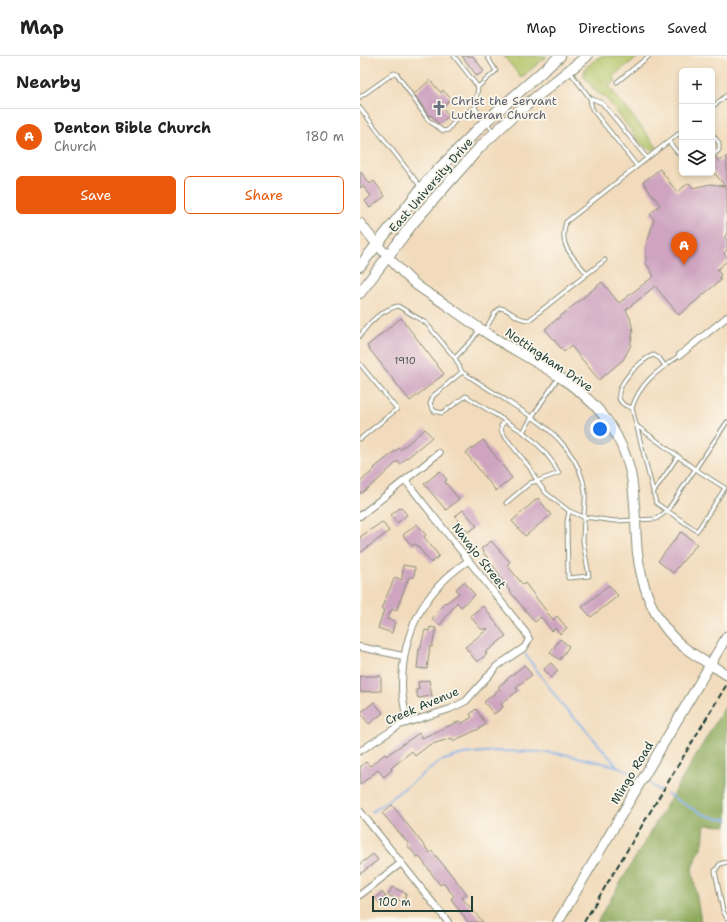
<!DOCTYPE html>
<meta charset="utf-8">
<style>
body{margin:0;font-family:"Shantell Sans",sans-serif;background:#f2f2f2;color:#222}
.controls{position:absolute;right:12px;top:12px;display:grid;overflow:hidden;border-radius:6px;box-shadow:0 2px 6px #0003}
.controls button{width:36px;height:36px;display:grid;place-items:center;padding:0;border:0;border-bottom:1px solid #e0e0e0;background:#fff;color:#222;font:20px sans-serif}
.scale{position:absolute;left:12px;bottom:10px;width:101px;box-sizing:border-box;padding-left:4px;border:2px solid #1f3d34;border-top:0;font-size:11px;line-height:14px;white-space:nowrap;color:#1f3d34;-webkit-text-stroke:3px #fbf7ec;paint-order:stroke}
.you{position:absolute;left:240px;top:373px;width:14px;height:14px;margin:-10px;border:3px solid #fff;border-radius:50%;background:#1a73e8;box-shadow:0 0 0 6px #1a73e833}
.badge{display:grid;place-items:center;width:26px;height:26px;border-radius:50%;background:#ea580c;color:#fff;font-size:13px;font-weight:700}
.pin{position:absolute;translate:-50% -33px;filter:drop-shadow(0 1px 2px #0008)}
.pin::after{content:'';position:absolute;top:21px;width:14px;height:12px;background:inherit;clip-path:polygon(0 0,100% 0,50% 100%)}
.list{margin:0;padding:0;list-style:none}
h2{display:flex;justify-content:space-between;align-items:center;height:52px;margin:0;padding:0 16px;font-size:17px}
h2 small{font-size:13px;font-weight:400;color:#767676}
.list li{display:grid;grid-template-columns:26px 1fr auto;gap:12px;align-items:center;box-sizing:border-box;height:56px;padding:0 16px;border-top:1px solid #e0e0e0}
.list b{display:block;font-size:15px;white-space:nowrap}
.list p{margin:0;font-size:13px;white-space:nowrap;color:#767676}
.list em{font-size:13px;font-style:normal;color:#767676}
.actions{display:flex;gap:8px;padding:12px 16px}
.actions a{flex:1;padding:9px 0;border:1px solid #ea580c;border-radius:6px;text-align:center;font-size:14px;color:#ea580c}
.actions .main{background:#ea580c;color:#fff}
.icon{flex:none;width:22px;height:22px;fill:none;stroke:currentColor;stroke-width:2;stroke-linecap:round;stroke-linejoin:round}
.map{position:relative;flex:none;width:367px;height:866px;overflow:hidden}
header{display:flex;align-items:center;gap:24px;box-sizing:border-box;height:56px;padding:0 20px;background:#fff;border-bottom:1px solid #e0e0e0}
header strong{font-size:19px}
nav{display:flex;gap:22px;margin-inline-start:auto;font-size:14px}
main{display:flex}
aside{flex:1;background:#fff}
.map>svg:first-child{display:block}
.green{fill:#b3c467;stroke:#69804e}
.forest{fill:#8eaa5c;stroke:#567448}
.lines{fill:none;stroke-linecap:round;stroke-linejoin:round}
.stream{stroke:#7cabe6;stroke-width:2}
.building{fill:#cea4c0}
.lane-casing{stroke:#888c78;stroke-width:5}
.street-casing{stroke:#888c78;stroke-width:8}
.secondary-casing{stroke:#888c78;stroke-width:11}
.primary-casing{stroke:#888c78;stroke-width:12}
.lane{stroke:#fff;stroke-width:3}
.street{stroke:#fff;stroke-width:6}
.secondary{stroke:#fff;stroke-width:9}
.primary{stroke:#fff;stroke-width:10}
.rail{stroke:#1f3d34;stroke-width:2;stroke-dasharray:6 3;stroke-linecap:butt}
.labels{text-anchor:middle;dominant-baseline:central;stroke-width:3.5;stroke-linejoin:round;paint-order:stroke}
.number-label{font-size:10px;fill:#4b5757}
.worship-label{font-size:12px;fill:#5b616d;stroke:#fbf7ec;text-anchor:start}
.street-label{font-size:12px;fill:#1f3d34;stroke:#fbf7ec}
</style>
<header>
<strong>Map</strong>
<nav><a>Map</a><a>Directions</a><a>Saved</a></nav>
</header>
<main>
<aside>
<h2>Nearby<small></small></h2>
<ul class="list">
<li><span class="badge">A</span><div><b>Denton Bible Church</b><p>Church</p></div><em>180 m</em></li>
</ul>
<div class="actions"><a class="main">Save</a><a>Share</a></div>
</aside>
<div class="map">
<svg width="367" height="866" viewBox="0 0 367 866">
<rect width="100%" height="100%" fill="#fbf7ec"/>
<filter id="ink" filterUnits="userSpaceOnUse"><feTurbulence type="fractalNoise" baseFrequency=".025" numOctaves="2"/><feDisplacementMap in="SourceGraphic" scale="8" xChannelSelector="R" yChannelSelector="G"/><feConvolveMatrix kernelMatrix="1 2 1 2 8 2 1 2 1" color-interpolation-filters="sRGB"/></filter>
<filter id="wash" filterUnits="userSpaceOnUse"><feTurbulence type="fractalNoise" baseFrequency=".012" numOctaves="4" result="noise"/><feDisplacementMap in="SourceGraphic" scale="16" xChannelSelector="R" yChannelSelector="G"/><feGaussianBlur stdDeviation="0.9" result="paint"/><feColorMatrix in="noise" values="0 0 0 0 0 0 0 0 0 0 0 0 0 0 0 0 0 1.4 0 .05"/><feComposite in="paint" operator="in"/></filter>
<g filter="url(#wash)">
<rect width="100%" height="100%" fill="#f2dbbc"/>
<g class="green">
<polygon points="144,0 187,0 161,22"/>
<polygon points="240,0 279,0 253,20 256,25 249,30 297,91 293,94 283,90 245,41 234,34 224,20 225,12"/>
</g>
<polygon class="forest" points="367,647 367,770 345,769 343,787 332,812 341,866 237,866"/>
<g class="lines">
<g class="stream">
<polyline points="165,598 205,653 219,666 258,711"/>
<polyline points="288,726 300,735"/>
<path d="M307 738C325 748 346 764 367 763"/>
<polyline points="12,756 81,705 103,698 134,695 185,696 208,699 256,710 278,720"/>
</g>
</g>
<g id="blocks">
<g class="building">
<polygon points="102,0 113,0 124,15 117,20"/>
<polygon points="70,24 81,37 83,34 91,43 82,51 89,60 79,68 71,59 69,60 54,38"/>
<polygon points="367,100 367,176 365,182 367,184 367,194 364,197 367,201 367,205 357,214 361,219 359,221 361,224 319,259 295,230 266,254 270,262 273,275 270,291 263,304 239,324 211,290 204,296 185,273 242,226 259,247 294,220 286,207 286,191 294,163 290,158 300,149 283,126 300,113 317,136 329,127 333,132 350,128 365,130 352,114 352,103 356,101 359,106"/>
<polygon points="0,115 10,128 14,125 25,140 10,152 5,145 11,140 3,130 0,132"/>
<polygon points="41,262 84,318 50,345 7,290"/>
<polygon points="65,373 72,381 40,408 38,405 17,425 0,438 0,426 15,413 14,412 39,392 40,394"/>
<polygon points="123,384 152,422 136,435 106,397"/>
<polygon points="80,415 87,424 85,426 99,443 86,454 64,428"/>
<polygon points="178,442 191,459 165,480 152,465"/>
<polygon points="41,451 47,459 37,467 31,459"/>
<polygon points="103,454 117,470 108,476 95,460"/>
<polygon points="22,466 29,475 0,497 0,481"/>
<polygon points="57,468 66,479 64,481 79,500 71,507 56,488 52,490 43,479"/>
<polygon points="321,476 337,488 313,517 298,505"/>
<polygon points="131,485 150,506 147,509 163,529 165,527 193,564 197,560 207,572 200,578 195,572 192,575 181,561 175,566 152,538 139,520 140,519 121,493"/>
<polygon points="43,509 55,511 54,521 49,521 36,555 32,553 27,563 35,565 32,577 18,572 24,554 21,553 35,521 42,524"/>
<polygon points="104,526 115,539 101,551 97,546 80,569 72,563 85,546 86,547 99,537 96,533"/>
<polygon points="249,529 258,540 231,561 222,551"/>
<polygon points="123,550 146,580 125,597 127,598 117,606 105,591 128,573 121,573 110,560"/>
<polygon points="70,571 76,572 72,591 70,590 67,613 57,612 59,593 60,594 65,574 69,575"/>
<polygon points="200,583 209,590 200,604 190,597"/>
<polygon points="191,607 198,615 191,622 184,613"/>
<polygon points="164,609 172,619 156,631 158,635 141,648 143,651 134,658 124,646 140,633 138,631"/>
<polygon points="0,620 21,620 21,635 0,636"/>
<polygon points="69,624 72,640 58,642 56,634 59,633 58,626"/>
<polygon points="14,646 23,657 9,668 0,657"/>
<polygon points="116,653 126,668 119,673 93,685 92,682 69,689 55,700 52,695 31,712 32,714 24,721 18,714 0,729 0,711 6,706 10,710 25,698 26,700 59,677 62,682 100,665 101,668 112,661 110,658"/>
<polygon points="32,749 70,797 72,795 107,838 102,842 123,866 108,866 91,843 94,840 83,827 80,829 59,800 57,801 47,789 49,788 22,757"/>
<polygon points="13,798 18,804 0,818 0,808"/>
<polygon points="32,831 47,838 43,846 28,839"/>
<polygon points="22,836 28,844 21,849 15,842"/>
</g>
</g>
</g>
<g filter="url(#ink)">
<use href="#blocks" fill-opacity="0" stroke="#888c78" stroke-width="1"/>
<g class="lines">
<g class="lane-casing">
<g id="lane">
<polyline points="94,0 118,31"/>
<polyline points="127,0 136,15 118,31 115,52 133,75"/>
<polyline points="210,16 230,42 232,53 277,110"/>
<polyline points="257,26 289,0"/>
<polyline points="0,41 34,17 37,18 68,64 83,75 88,74 99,59 115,52"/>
<polyline points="230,42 242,47 287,102"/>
<polyline points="352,51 367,39"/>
<polyline points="0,52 60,130"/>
<polyline points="352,78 359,87 359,94 352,100"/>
<polyline points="309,86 322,102"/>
<polyline points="227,218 245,204"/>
<path d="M125 274 135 257 140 252C153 254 153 263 169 264L227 218C213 199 198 192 206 166L322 75"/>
<path d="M0 280C9 266 22 254 38 250L66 267 95 302 113 283 119 274"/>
<polyline points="95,302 102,316 73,340 70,348 74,355 82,357 106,340 163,376"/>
<polyline points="0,308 37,353 0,383"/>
<path d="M102 316 172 361 163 376C178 387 190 400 199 417L177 425 170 412 142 377 141 370 145 365"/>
<path d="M198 322 172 361C197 378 222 404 225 436 226 444 224 452 224 461L255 465 296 463 307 455 367 366"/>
<path d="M272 352C270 351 265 350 263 348 247 336 281 302 294 299L300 303 305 310"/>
<path d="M277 370 335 413 365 432 337 475 296 447 272 352C280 326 299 314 320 299"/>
<polyline points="293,437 318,400"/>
<polyline points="146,447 170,427 177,425 186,437 209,455 207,466 208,522 229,520 223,485 224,461 209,455"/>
<polyline points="367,806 360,808 355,815 363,855 367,862"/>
</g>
</g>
<g class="street-casing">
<g id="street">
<polyline points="320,299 367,261"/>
<polyline points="0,460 79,397"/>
<polyline points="0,591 43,600"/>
<path d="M46 667C46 654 42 643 42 630 42 576 63 535 108 505"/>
<polyline points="0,695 40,669 90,653 106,645 137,610 165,591 169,583 166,577 45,424"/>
<polyline points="0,755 88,866"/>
<polyline points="0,839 41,807"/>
</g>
</g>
<g class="secondary-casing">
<g id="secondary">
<path d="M0 167C16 188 34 209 54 227 63 235 75 241 85 248 99 258 113 268 128 278 169 304 221 326 249 367 274 405 274 433 276 476 277 519 290 565 325 592 338 602 353 610 367 619"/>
<polyline points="198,866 367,580"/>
</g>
</g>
<g class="primary-casing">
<g id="primary">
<polyline points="0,210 68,124 125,66 200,0"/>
<polyline points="0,237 53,167 120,91 154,59 227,0"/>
</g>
</g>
<use href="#lane" class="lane"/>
<use href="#street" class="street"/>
<use href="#secondary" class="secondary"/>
<use href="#primary" class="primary"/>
<polyline class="rail" points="224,866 367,628"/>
</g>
</g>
<defs>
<g id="church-bare" transform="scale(1.2)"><path d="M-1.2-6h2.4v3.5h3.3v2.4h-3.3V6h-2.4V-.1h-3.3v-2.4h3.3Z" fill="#6b7280" stroke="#fbf7ec" stroke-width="2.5" paint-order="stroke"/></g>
</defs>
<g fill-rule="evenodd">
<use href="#church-bare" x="79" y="52"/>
</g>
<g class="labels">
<g class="number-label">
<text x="45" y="304">1910</text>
</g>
<g class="worship-label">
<text x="91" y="45">Christ the Servant<tspan x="91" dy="14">Lutheran Church</tspan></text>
</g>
<g class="street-label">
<text transform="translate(71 129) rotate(-49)">East University Drive</text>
<text transform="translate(189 304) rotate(34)">Nottingham Drive</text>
<text transform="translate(119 500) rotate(52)">Navajo Street</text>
<text transform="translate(62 650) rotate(-23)">Creek Avenue</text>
<text transform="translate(272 717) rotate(-59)">Mingo Road</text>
</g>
</g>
</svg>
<div class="controls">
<button>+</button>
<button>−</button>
<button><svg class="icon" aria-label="layers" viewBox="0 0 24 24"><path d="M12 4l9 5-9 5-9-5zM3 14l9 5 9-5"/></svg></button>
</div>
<div class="scale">100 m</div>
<div class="you"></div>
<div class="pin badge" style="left:324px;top:209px">A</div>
</div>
</main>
